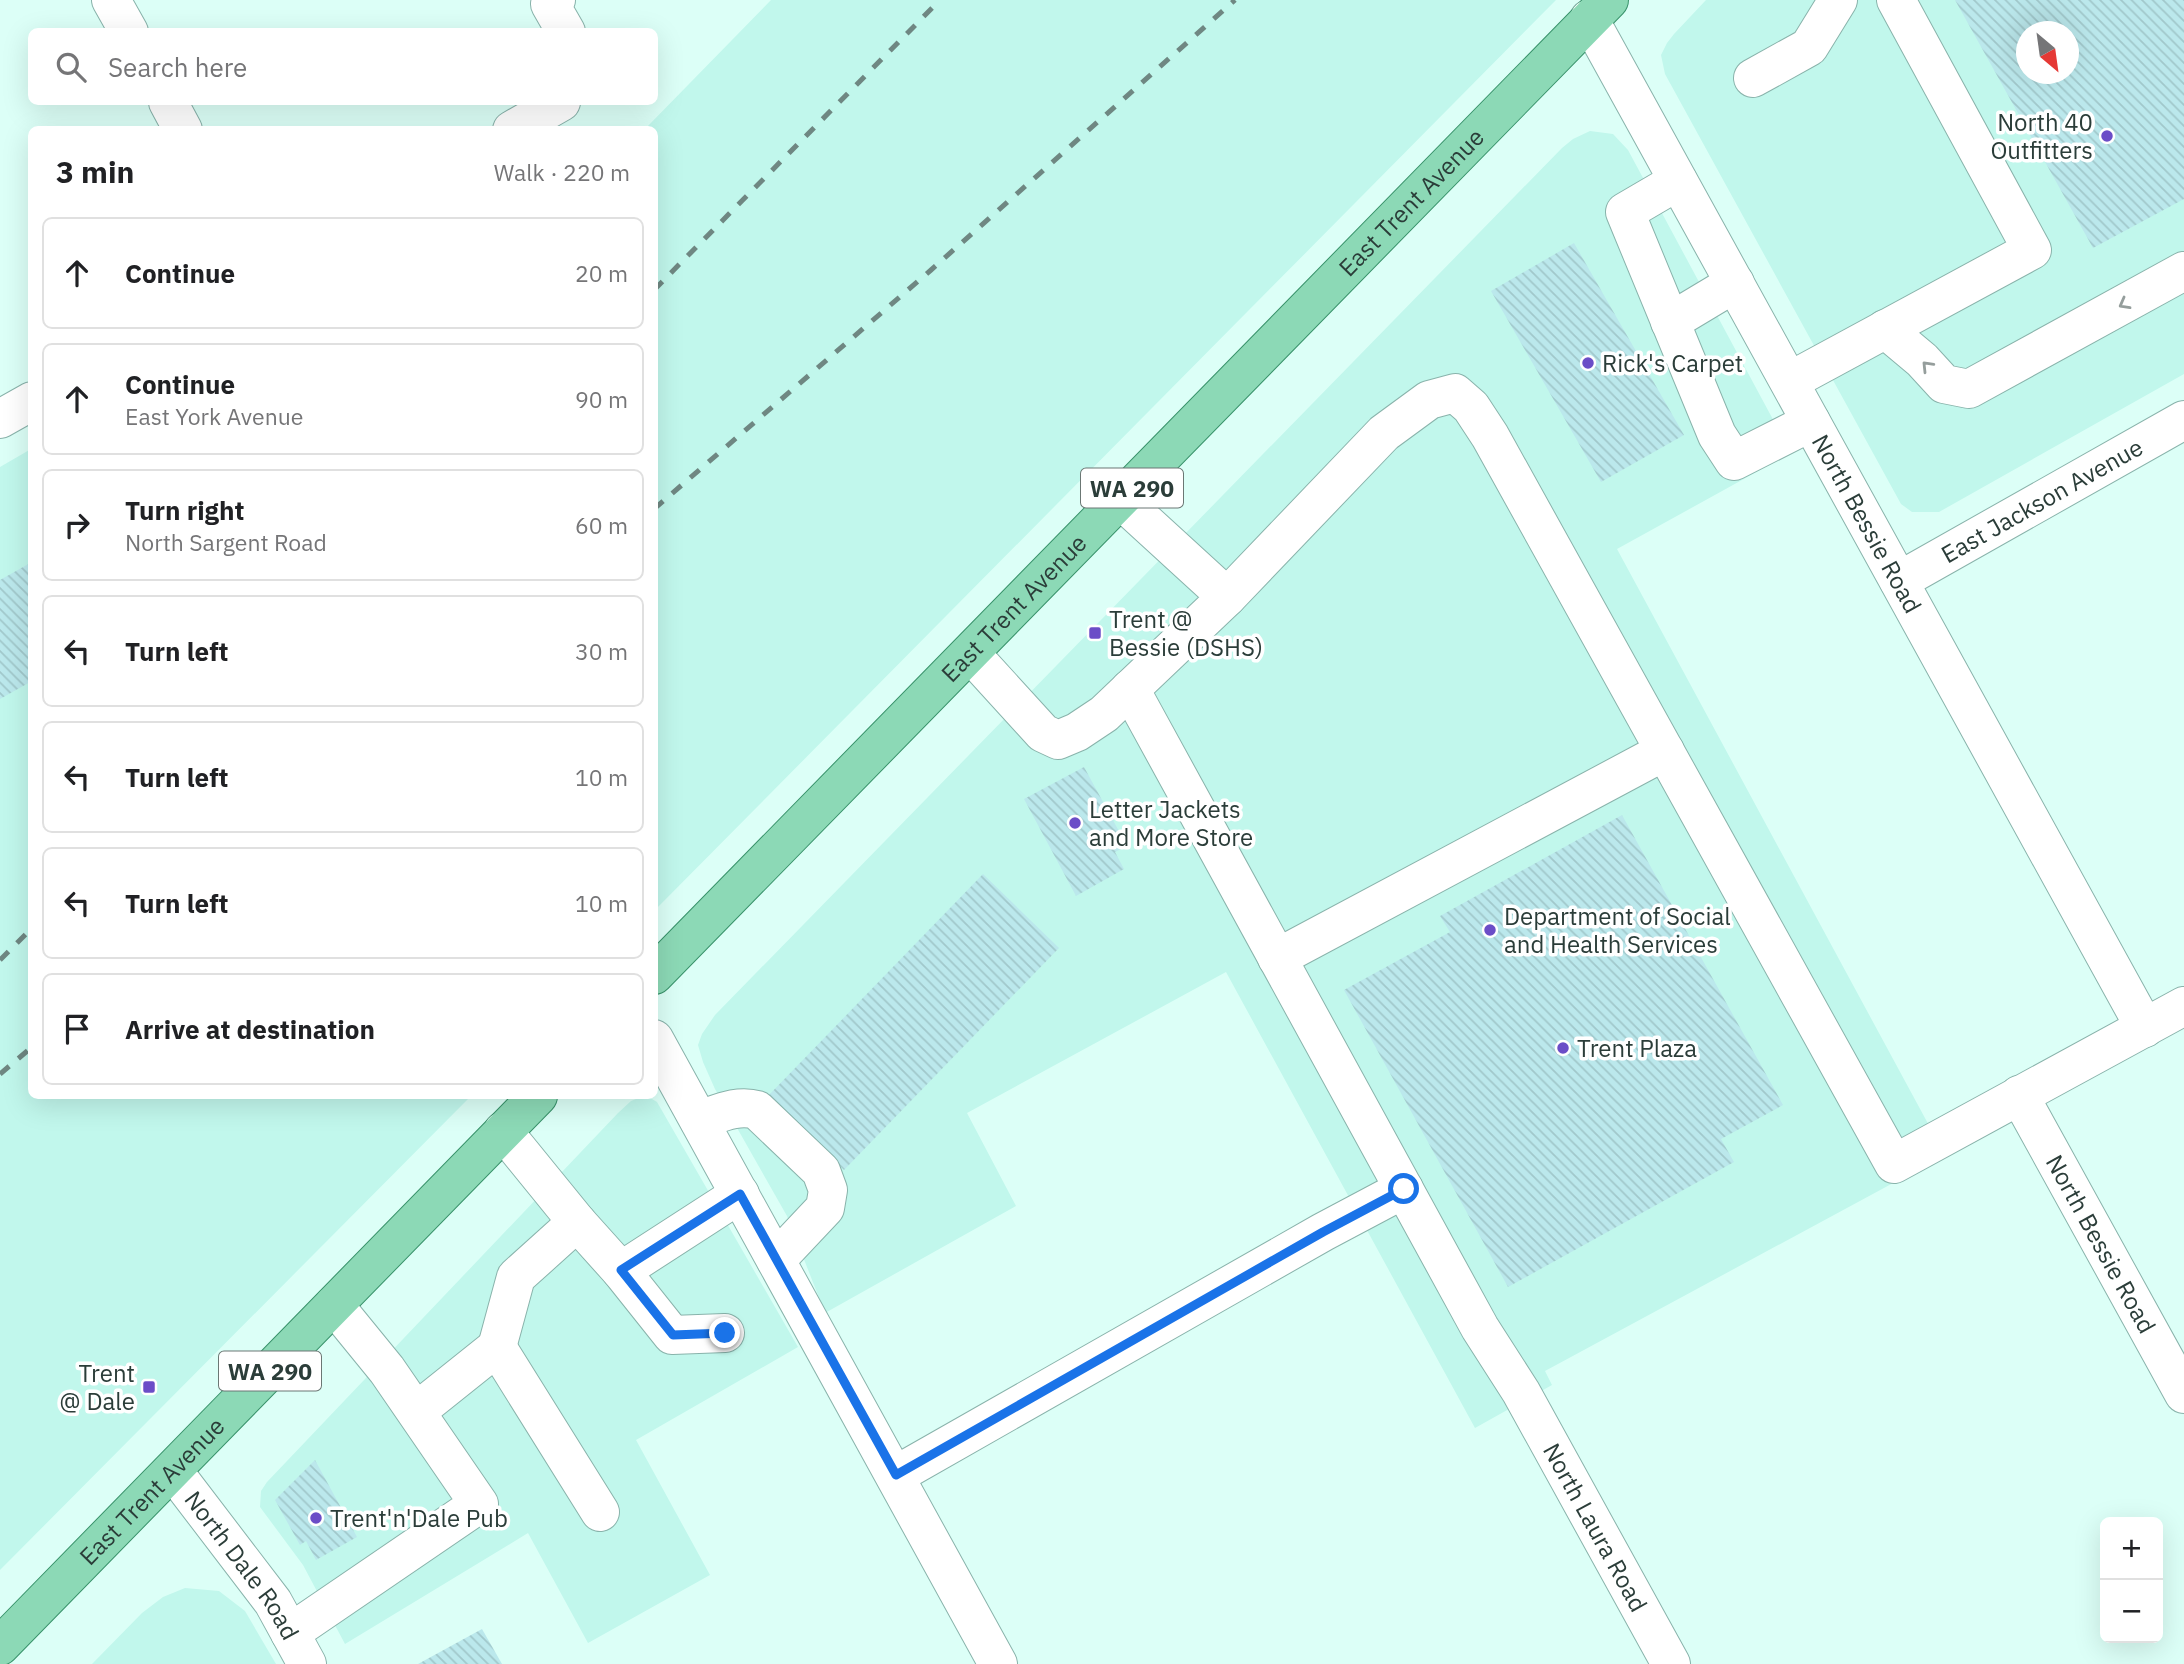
<!DOCTYPE html>
<meta charset="utf-8">
<style>
body{margin:0;font-family:"IBM Plex Sans",sans-serif;background:#f2f2f2;color:#202124}
.controls{position:absolute;right:21px;bottom:21px;display:grid;overflow:hidden;border-radius:10px;box-shadow:0 7px 28px #0002}
.controls button{width:63px;height:63px;display:grid;place-items:center;padding:0;border:0;border-bottom:2px solid #e0e0e0;background:#fff;color:#202124;font:35px sans-serif}
.compass{position:absolute;left:2016px;top:21px;width:63px;height:63px;border-radius:50%;background:#fff;box-shadow:0 7px 28px #0002;rotate:151deg}
.stop{position:absolute;width:21px;height:21px;margin:-16px;border:5px solid #1a73e8;border-radius:50%;background:#fff}
.stop.end{background:#1a73e8;border-color:#fff;box-shadow:0 2px 7px #0008}
.list{margin:0;padding:0;list-style:none}
h2{display:flex;justify-content:space-between;align-items:center;height:91px;margin:0;padding:0 28px;font-size:30px}
h2 small{font-size:23px;font-weight:400;color:#757577}
.list li{display:grid;grid-template-columns:46px 1fr auto;gap:21px;align-items:center;box-sizing:border-box;height:112px;margin:0 14px 14px;padding:0 14px;border:2px solid #e0e0e0;border-radius:10px}
.list b{display:block;font-size:26px;white-space:nowrap}
.list p{margin:0;font-size:23px;white-space:nowrap;color:#757577}
.list em{font-size:23px;font-style:normal;color:#757577}
.icon{flex:none;width:38px;height:38px;fill:none;stroke:currentColor;stroke-width:2;stroke-linecap:round;stroke-linejoin:round}
.map{position:relative;flex:none;width:2184px;height:1664px;overflow:hidden}
.search{position:absolute;background:#fff;box-shadow:0 7px 28px #0002;left:28px;top:28px;width:630px;height:77px;display:flex;align-items:center;gap:18px;box-sizing:border-box;padding:0 24px;border-radius:10px;color:#757577;font-size:26px}
.panel{position:absolute;background:#fff;box-shadow:0 7px 28px #0002;left:28px;top:126px;width:630px;height:973px;border-radius:10px}
.map>svg:first-child{display:block}
.built{fill:#c1f7ec;fill-rule:evenodd}
.building{fill:url(#building-back-hatch);fill-rule:evenodd}
.lines{fill:none;stroke-linecap:round;stroke-linejoin:round}
.minor-casing{stroke:#89b3ab;stroke-width:40}
.major-casing{stroke:#38926a;stroke-width:40}
.minor{stroke:#fff;stroke-width:38}
.major{stroke:#8cd9b6;stroke-width:38}
.rail{stroke:#6f8782;stroke-width:5;stroke-dasharray:12 12;stroke-linecap:butt}
.oneway{stroke:#959e9c}
.route{stroke:#1a73e8;stroke-width:9}
.poi-dot{fill:#6b4dc7;stroke:#fff;stroke-width:2.5}
.labels{text-anchor:middle;dominant-baseline:central;stroke-width:7;stroke-linejoin:round;paint-order:stroke}
.shield{fill:#fff;stroke:#6b7774;stroke-width:2}
.shield-label{font-size:23px;font-weight:bold;fill:#2b3d39}
.poi-label{font-size:24px;fill:#2b3d39;stroke:#fff;text-anchor:start}
.street-label{font-size:24px;fill:#2b3d39;stroke:#fff}
</style>
<div class="map">
<svg width="2184" height="1664" viewBox="0 0 2184 1664">
<defs>
<pattern id="building-back-hatch" width="6" height="6" patternUnits="userSpaceOnUse" patternTransform="scale(1.75)"><rect width="6" height="6" fill="#bbe8ec"/><path d="M-1 5l2 2M0 0l6 6M5-1l2 2" fill="none" stroke="#a1c8cb"/></pattern>
</defs>
<rect width="100%" height="100%" fill="#dcfff7"/>
<g class="built">
<polygon points="771,0 1556,0 655,910 654,130 645,129"/>
<path d="M1706 0H2184V374L1939 512H1912L1901 504 1665 74 1661 55 1667 43 1674 34ZM2026 32H2068V74H2026Z"/>
<polygon points="1590,131 1613,134 1628,150 1791,453 1617,549 1945,1155 1545,1371 1552,1385 1475,1428 1226,972 967,1113 1016,1206 825,1313 787,1216 715,1089 703,1062 698,1045 702,1034 715,1015 1562,148 1573,139"/>
<polygon points="31,449 32,1096 471,1096 0,1570 0,467"/>
<polygon points="641,1097 652,1099 657,1102 798,1347 636,1440 710,1575 588,1643 528,1533 345,1644 303,1565 260,1507 261,1491 267,1482 618,1113 631,1101"/>
<polygon points="185,1588 219,1591 245,1611 276,1664 92,1664 142,1613 163,1597"/>
</g>
<g class="building">
<path d="M1955 0H2184V199L2093 248ZM2026 32H2068V74H2026Z"/>
<polygon points="1574,243 1684,435 1601,482 1491,291"/>
<polygon points="32,562 32,681 0,699 0,580"/>
<polygon points="1084,767 1127,846 1115,852 1124,869 1076,896 1024,799"/>
<polygon points="1622,815 1783,1105 1721,1139 1734,1162 1508,1287 1344,990 1450,932 1440,916"/>
<polygon points="983,874 1059,948 844,1170 768,1096"/>
<polygon points="315,1460 357,1537 316,1560 306,1541 300,1545 275,1500"/>
<polygon points="482,1629 502,1664 418,1664"/>
</g>
<g class="lines">
<g class="minor-casing">
<g id="minor">
<polyline points="111,0 129,32"/>
<polyline points="556,0 550,4 566,32"/>
<path id="s1" d="M1589 19 2145 1028"/>
<polyline points="1753,78 1809,47 1838,0"/>
<polyline points="168,102 183,130"/>
<polyline points="512,130 561,102"/>
<polyline points="1678,181 1625,212 1717,435 1734,461 1811,422"/>
<polyline points="1670,322 1735,283"/>
<polyline points="1885,329 1922,360 1944,384 1969,389 2184,271"/>
<polyline points="1790,381 2032,250 1896,0"/>
<polyline points="0,419 32,401"/>
<path id="s2" d="M1899 581 2184 420"/>
<polyline points="1227,597 1384,433 1429,400 1455,393 1471,407 1490,436 1894,1164 2184,1006"/>
<polyline points="971,654 1043,733 1058,740 1077,732 1104,714 1227,597 1121,500"/>
<path id="s3" d="M1130 689 1480 1328 1521 1392 1671 1664"/>
<polyline points="1277,958 1665,751"/>
<polyline points="654,1039 998,1664"/>
<path id="s4" d="M2019 1095 2184 1394"/>
<path d="M699 1120C718 1114 737 1104 757 1110L821 1171 828 1190 825 1208 776 1260"/>
<polyline points="503,1131 577,1222 621,1271 740,1194"/>
<polyline points="621,1271 672,1335 725,1333"/>
<polyline points="497,1347 516,1277 577,1222"/>
<polyline points="417,1411 497,1347 600,1512"/>
<path id="s5" d="M173 1471 273 1602 307 1664"/>
<polyline points="896,1475 1323,1232 1404,1189"/>
<polyline points="290,1633 479,1504 387,1370 334,1305"/>
</g>
</g>
<g class="major-casing">
<g id="major">
<path id="s6" d="M654 975 1609 0"/>
<path id="s7" d="M0 1646 538 1096"/>
</g>
</g>
<use href="#minor" class="minor"/>
<use href="#major" class="major"/>
<g class="rail">
<polyline points="654,290 940,0"/>
<polyline points="654,509 931,270 1235,0"/>
<polyline points="0,960 32,928"/>
<polyline points="0,1074 32,1047"/>
</g>
</g>
<defs><path id="oneway-chevron" d="M-2-3.5L2.5 0L-2 3.5" fill="none" stroke-width="1.6" stroke-linecap="round" stroke-linejoin="round" transform="scale(1.75)"/></defs>
<g class="oneway">
<use href="#oneway-chevron" transform="translate(2124 304) rotate(151)"/>
<use href="#oneway-chevron" transform="translate(1927 366) rotate(-134)"/>
</g>
<g class="lines">
<polyline class="route" points="725,1333 673,1335 621,1270 740,1194 896,1475 1323,1232 1404,1189"/>
</g>
<g class="poi-dot">
<circle cx="2107" cy="136" r="7"/>
<circle cx="1588" cy="363" r="7"/>
<rect x="1088" y="626" width="14" height="14" rx="3.5"/>
<circle cx="1075" cy="823" r="7"/>
<circle cx="1490" cy="930" r="7"/>
<circle cx="1563" cy="1048" r="7"/>
<rect x="142" y="1380" width="14" height="14" rx="3.5"/>
<circle cx="316" cy="1518" r="7"/>
</g>
<g class="labels">
<g class="shield">
<rect x="1081" y="468.5" width="102" height="39" rx="5"/>
<rect x="219" y="1351.5" width="102" height="39" rx="5"/>
</g>
<g class="shield-label">
<text x="1132" y="488">WA 290</text>
<text x="270" y="1371">WA 290</text>
</g>
<g class="poi-label">
<text x="2093" y="122" text-anchor="end">North 40<tspan x="2093" dy="28">Outfitters</tspan></text>
<text x="1602" y="363">Rick's Carpet</text>
<text x="1109" y="619">Trent @<tspan x="1109" dy="28">Bessie (DSHS)</tspan></text>
<text x="1089" y="809">Letter Jackets<tspan x="1089" dy="28">and More Store</tspan></text>
<text x="1504" y="916">Department of Social<tspan x="1504" dy="28">and Health Services</tspan></text>
<text x="1577" y="1048">Trent Plaza</text>
<text x="135" y="1373" text-anchor="end">Trent<tspan x="135" dy="28">@ Dale</tspan></text>
<text x="330" y="1518">Trent'n'Dale Pub</text>
</g>
<g class="street-label">
<text stroke="none"><textPath href="#s6" startOffset="1082">East Trent Avenue</textPath></text>
<text stroke="none"><textPath href="#s2" startOffset="164">East Jackson Avenue</textPath></text>
<text stroke="none"><textPath href="#s1" startOffset="576">North Bessie Road</textPath></text>
<text stroke="none"><textPath href="#s6" startOffset="514">East Trent Avenue</textPath></text>
<text stroke="none"><textPath href="#s4" startOffset="170">North Bessie Road</textPath></text>
<text stroke="none"><textPath href="#s7" startOffset="217">East Trent Avenue</textPath></text>
<text stroke="none"><textPath href="#s3" startOffset="959">North Laura Road</textPath></text>
<text stroke="none"><textPath href="#s5" startOffset="117">North Dale Road</textPath></text>
</g>
</g>
</svg>
<div class="controls">
<button>+</button>
<button>−</button>
</div>
<svg class="compass" viewBox="-18 -18 36 36"><path d="M0-13l5 13h-10z" fill="#e53935"/><path d="M0 13l5-13h-10z" fill="#757577"/></svg>
<div class="stop" style="left:1404px;top:1189px"></div>
<div class="stop end" style="left:725px;top:1333px"></div>
<div class="search"><svg class="icon" aria-label="search" viewBox="0 0 24 24"><circle cx="10" cy="10" r="6"/><path d="M15 15l6 6"/></svg>Search here</div>
<section class="panel">
<h2>3 min<small>Walk · 220 m</small></h2>
<ul class="list">
<li><svg class="icon" aria-label="ahead" viewBox="0 0 24 24"><path d="M12 20V5M6 11l6-6 6 6"/></svg><div><b>Continue</b></div><em>20 m</em></li>
<li><svg class="icon" aria-label="ahead" viewBox="0 0 24 24"><path d="M12 20V5M6 11l6-6 6 6"/></svg><div><b>Continue</b><p>East York Avenue</p></div><em>90 m</em></li>
<li><svg class="icon" aria-label="right" viewBox="0 0 24 24"><path d="M7 20v-9h11M14 6l5 5-5 5"/></svg><div><b>Turn right</b><p>North Sargent Road</p></div><em>60 m</em></li>
<li><svg class="icon" aria-label="left" viewBox="0 0 24 24"><path d="M17 20v-9H6M10 6l-5 5 5 5"/></svg><div><b>Turn left</b></div><em>30 m</em></li>
<li><svg class="icon" aria-label="left" viewBox="0 0 24 24"><path d="M17 20v-9H6M10 6l-5 5 5 5"/></svg><div><b>Turn left</b></div><em>10 m</em></li>
<li><svg class="icon" aria-label="left" viewBox="0 0 24 24"><path d="M17 20v-9H6M10 6l-5 5 5 5"/></svg><div><b>Turn left</b></div><em>10 m</em></li>
<li><svg class="icon" aria-label="arrive" viewBox="0 0 24 24"><path d="M6 21V4h12l-3 4 3 4H6"/></svg><div><b>Arrive at destination</b></div></li>
</ul>
</section>
</div>
